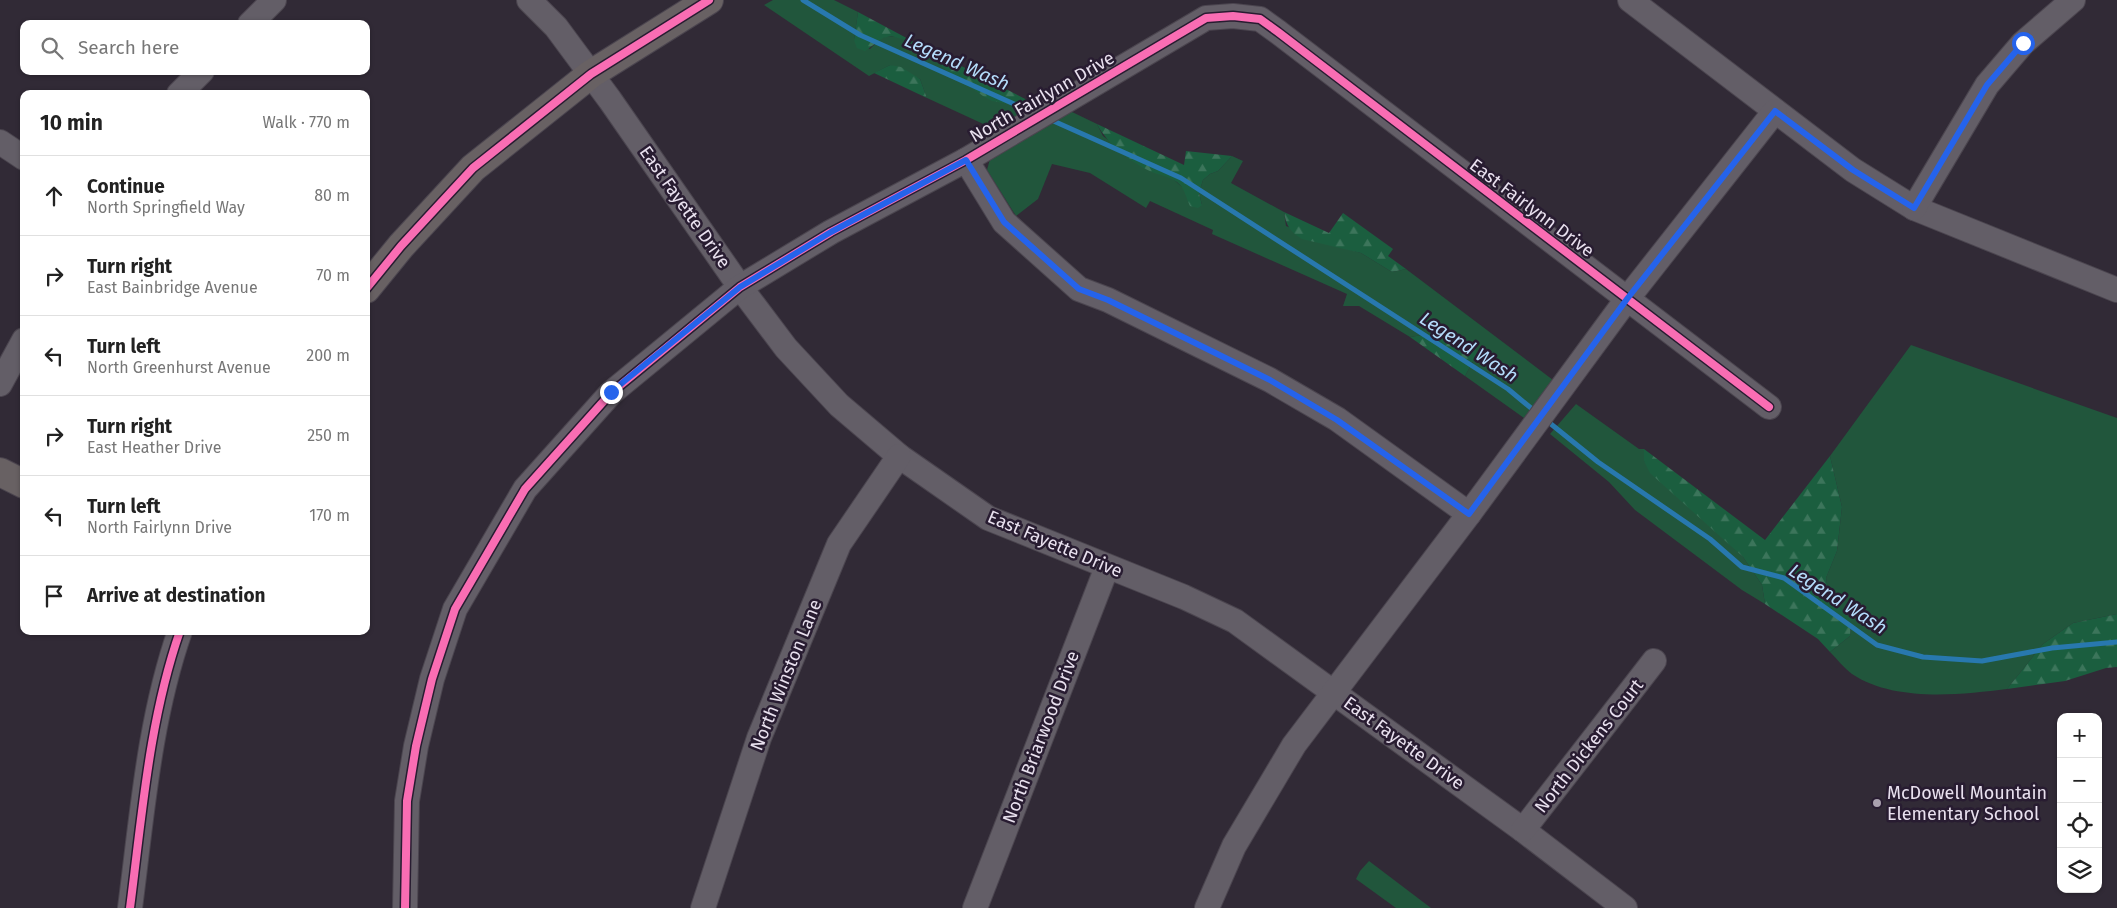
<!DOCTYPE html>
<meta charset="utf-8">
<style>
body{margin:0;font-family:"Fira Sans",sans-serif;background:#f2f2f2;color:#222}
.controls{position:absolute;right:15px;bottom:15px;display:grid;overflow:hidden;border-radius:10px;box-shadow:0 1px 4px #0004}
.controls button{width:45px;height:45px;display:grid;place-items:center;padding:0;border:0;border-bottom:1px solid #e0e0e0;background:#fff;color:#222;font:25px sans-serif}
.stop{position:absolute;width:15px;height:15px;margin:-11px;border:4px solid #2563eb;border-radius:50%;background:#fff}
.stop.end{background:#2563eb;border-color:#fff;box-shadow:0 1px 5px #0008}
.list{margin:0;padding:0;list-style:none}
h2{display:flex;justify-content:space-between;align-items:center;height:65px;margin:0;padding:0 20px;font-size:21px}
h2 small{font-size:16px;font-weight:400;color:#767676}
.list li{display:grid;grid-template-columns:32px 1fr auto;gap:15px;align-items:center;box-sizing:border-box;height:80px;padding:0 20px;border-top:1px solid #e0e0e0}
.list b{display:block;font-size:19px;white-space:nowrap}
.list p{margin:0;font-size:16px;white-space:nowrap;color:#767676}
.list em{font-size:16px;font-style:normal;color:#767676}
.icon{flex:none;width:28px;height:28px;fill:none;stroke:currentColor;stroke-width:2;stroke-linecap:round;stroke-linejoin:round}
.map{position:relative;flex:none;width:2117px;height:908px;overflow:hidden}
.search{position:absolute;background:#fff;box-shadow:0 1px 4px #0004;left:20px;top:20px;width:350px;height:55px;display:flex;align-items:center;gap:12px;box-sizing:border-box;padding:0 18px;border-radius:10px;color:#767676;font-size:19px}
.panel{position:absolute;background:#fff;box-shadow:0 1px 4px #0004;left:20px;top:90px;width:350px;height:545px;border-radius:10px}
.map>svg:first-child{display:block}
.green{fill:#21563c}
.forest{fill:url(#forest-firs)}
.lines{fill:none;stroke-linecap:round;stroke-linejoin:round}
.stream{stroke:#2878ae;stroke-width:5}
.minor-casing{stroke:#4b454f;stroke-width:26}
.major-casing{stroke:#4b454f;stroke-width:30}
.minor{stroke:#635e67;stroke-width:24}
.major{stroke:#686163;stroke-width:28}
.cycleway-casing{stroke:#281c31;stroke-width:11}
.cycleway{stroke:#f96db3;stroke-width:8}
.route{stroke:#2563eb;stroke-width:6}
.poi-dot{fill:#a9a1ae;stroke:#281c31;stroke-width:2}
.labels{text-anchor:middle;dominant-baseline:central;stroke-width:5;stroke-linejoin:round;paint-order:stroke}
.street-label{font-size:18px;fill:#e9e1ef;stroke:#281c31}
.poi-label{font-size:18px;fill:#e9e1ef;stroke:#281c31;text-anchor:start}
.water-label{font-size:19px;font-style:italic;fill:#b4dcfb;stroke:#281c31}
</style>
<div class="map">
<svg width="2117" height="908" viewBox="0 0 2117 908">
<defs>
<pattern id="forest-firs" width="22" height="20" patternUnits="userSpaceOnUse" patternTransform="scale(1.25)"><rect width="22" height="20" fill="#1b5e3f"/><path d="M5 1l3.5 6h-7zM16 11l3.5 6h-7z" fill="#3c755b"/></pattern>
</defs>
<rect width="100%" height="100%" fill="#312a36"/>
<g class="green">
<path d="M773 0H834L858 12 854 40 870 49C874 45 878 41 882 38 896 31 925 47 938 54L943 67 1009 104 1033 103 1060 117 1070 111 1097 124 1103 136 1151 171 1172 178 1202 205 1199 193 1203 180 1210 174 1218 171 1232 156 1243 161 1231 183 1284 212 1286 226 1334 245 1361 253 1392 272 1406 269 1553 380 1524 418 1465 376 1476 356V346L1435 333 1410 337 1359 306H1343L1347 294 1212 234 1213 230 1150 201 1146 208 1090 173 1052 164 1038 199 1016 216 987 170 991 155 1018 140 927 98 920 79 890 65 869 76 764 5Z"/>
<path d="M1911 345 2117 418V614L2073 623 2043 644 2007 689C1959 695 1894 702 1852 674 1844 668 1837 659 1830 652L1850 636 1851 619 1829 596 1826 578 1837 551 1842 507 1830 456Z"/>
<polygon points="1576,404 1639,449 1644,449 1644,461 1743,557 1762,585 1765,604 1742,590 1635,510 1609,482 1550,434"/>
<polygon points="1369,861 1431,908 1396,908 1356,879 1360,871"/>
</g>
<g class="forest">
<polygon points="858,12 914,42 891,36 883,38 865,51 857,48 854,40"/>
<polygon points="938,54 1033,103 1009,104 992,101 983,96 942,67"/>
<polygon points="890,65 901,67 920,79 927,98 874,73"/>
<path d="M1097 124 1184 165 1186 151 1232 156 1218 171 1210 174 1203 180 1199 193 1202 205 1198 208 1190 206C1187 200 1185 190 1180 185 1173 177 1162 176 1152 172 1132 163 1107 144 1097 124Z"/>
<path d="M1284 212 1329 233 1343 213 1393 249 1388 256 1406 269 1392 272 1361 253 1302 239C1290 232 1286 225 1284 212Z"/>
<polygon points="1435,333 1466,339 1476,346 1476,356 1465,376 1410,337"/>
<polygon points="1644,449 1765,540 1830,456 1842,507 1837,551 1826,578 1829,596 1851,619 1850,636 1830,652 1818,639 1765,604 1762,585 1743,557 1650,473 1644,461"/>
<polygon points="2117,614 2117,667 2106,668 2065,681 2007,689 2043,644 2073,623"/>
</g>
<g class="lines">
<g class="stream">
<polyline points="803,0 860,35 1032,112"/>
<polyline points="1049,119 1181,178 1508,389 1537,413"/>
<polyline points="1546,420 1598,462 1710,539 1742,567 1784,578 1877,645 1923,657 1982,661 2052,648 2117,642"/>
</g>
<g class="minor-casing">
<g id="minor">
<polyline points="529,0 556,27 610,100 740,287 786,348 839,405 899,456 988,518 1184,597 1235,621 1523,830 1625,908"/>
<polyline points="1630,0 1853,170 1914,208 2117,290"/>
<polyline points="250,24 274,0"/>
<polyline points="179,94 202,71"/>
<polyline points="0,142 24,158"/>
<polyline points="966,160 1004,222 1079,289 1108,300 1270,380 1337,419 1469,514"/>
<polyline points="1914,208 1987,85 2023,43 2073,0"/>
<polyline points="0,384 24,340"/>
<polyline points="1523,830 1654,661"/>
<path d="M130 908C142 816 149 720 180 631"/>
<polyline points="405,908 407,801 416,746 432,679 455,609 525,489 611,393 740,287 831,232 966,160 1206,18 1233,16 1260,19 1278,32 1769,407"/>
<polyline points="703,908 759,738 839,544 899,456"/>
<polyline points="975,908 1107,567"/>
<polyline points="1207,908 1234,846 1294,745 1469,514 1627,299 1775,111"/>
</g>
</g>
<g class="major-casing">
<g id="major">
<polyline points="366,289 401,246 473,168 591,74 709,0"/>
<polyline points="0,472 24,484"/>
</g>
</g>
<use href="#minor" class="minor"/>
<use href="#major" class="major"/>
<g class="cycleway-casing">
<g id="cycleway">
<polyline points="366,289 401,246 473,168 591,74 709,0"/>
<path d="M130 908C142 816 149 720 180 631"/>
<polyline points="405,908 407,801 416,746 432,679 455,609 525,489 611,393 740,287 831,232 966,160 1206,18 1233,16 1260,19 1278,32 1769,407"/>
</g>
</g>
<use href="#cycleway" class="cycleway"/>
</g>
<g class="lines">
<polyline class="route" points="611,392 740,287 831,232 966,160 1004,222 1079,289 1108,300 1270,380 1337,420 1469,514 1627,299 1775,111 1853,170 1914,208 1987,85 2023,43"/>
</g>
<circle class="poi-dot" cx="1877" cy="803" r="5"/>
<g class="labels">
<g class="street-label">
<text transform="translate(1042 97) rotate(-30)">North Fairlynn Drive</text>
<text transform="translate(685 207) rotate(55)">East Fayette Drive</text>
<text transform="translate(1532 208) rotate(37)">East Fairlynn Drive</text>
<text transform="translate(1055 544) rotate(23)">East Fayette Drive</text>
<text transform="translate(786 675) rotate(-68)">North Winston Lane</text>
<text transform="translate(1041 737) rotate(-69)">North Briarwood Drive</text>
<text transform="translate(1404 743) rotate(36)">East Fayette Drive</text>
<text transform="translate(1589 746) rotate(-52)">North Dickens Court</text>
</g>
<g class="poi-label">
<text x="1887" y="793">McDowell Mountain<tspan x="1887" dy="21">Elementary School</tspan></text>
</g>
<g class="water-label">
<text transform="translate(957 62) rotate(24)">Legend Wash</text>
<text transform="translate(1469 347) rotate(33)">Legend Wash</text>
<text transform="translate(1838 599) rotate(33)">Legend Wash</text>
</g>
</g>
</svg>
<div class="controls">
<button>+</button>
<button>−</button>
<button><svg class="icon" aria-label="locate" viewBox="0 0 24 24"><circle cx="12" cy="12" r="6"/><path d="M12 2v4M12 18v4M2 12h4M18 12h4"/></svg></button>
<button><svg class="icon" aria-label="layers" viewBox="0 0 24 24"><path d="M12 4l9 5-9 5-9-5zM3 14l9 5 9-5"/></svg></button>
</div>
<div class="stop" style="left:2023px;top:43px"></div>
<div class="stop end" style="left:611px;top:392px"></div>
<div class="search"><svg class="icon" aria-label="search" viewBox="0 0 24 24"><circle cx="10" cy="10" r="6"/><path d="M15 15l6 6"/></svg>Search here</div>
<section class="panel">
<h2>10 min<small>Walk · 770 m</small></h2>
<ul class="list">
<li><svg class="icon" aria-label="ahead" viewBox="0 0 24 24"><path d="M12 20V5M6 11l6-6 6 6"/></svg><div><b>Continue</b><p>North Springfield Way</p></div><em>80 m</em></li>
<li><svg class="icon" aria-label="right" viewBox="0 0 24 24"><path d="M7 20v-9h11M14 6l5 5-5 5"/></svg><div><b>Turn right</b><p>East Bainbridge Avenue</p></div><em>70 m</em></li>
<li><svg class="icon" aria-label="left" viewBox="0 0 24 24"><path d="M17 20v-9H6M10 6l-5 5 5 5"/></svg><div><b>Turn left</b><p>North Greenhurst Avenue</p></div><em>200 m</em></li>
<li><svg class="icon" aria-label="right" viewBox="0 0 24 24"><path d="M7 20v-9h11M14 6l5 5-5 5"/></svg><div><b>Turn right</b><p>East Heather Drive</p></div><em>250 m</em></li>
<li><svg class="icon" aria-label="left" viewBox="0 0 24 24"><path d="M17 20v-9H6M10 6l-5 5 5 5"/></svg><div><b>Turn left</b><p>North Fairlynn Drive</p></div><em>170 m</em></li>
<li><svg class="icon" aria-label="arrive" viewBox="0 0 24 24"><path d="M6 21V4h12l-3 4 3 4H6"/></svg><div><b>Arrive at destination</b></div></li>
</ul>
</section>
</div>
